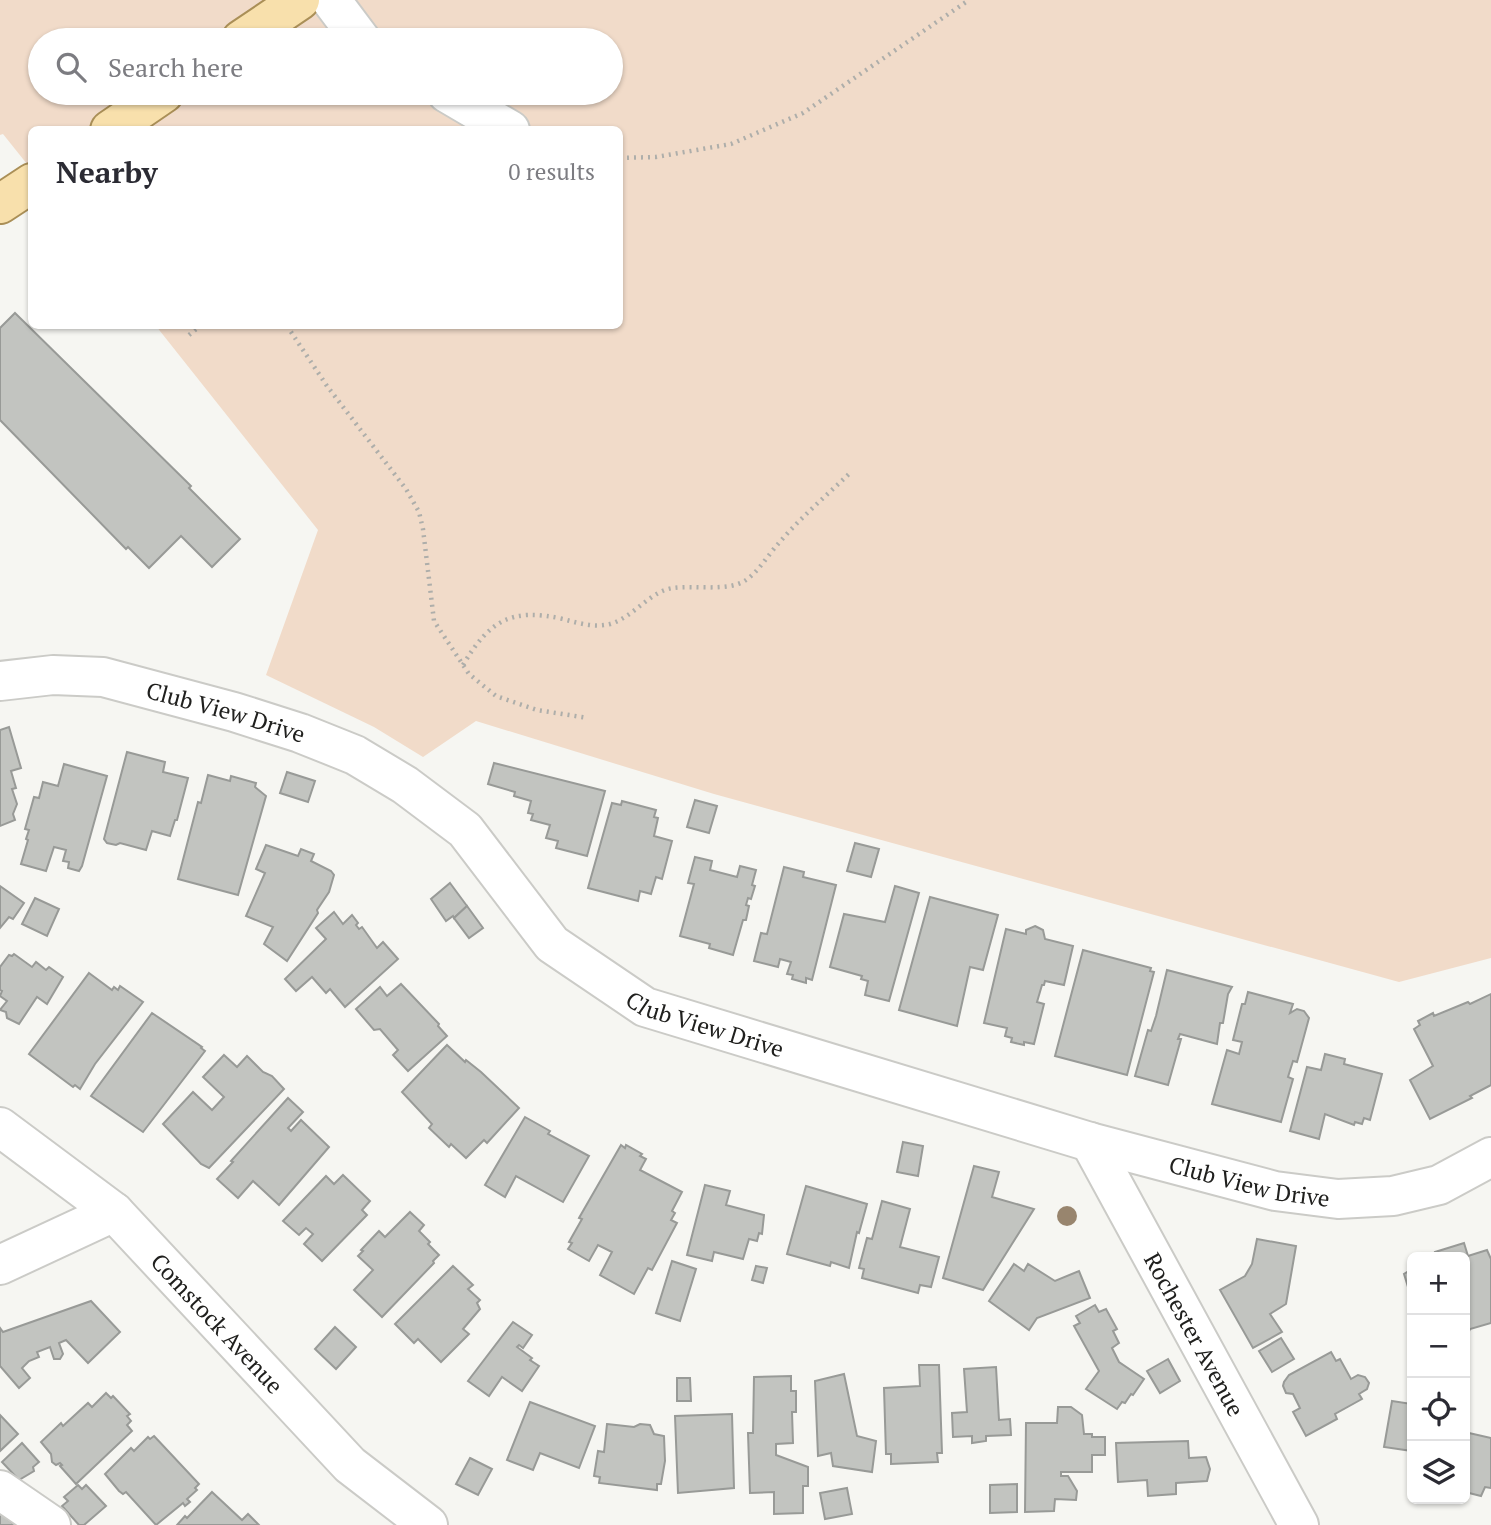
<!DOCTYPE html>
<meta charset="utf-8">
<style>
body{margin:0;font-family:"PT Serif",serif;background:#f2f2f3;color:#2b2b33}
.controls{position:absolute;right:21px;bottom:21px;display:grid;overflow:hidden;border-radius:10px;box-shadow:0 2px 5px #0004}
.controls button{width:63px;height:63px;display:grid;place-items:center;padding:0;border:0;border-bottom:2px solid #e1e1e2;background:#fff;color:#2b2b33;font:35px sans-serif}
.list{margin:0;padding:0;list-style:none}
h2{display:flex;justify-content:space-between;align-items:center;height:91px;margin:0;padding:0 28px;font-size:30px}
h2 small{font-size:23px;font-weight:400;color:#7c7c81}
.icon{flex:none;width:38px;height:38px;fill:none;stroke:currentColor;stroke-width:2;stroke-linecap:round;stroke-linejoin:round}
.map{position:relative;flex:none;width:1491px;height:1525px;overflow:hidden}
.search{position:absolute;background:#fff;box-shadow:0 2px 5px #0004;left:28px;top:28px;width:595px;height:77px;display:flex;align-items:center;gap:18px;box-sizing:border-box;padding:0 24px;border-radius:38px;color:#7c7c81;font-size:26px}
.panel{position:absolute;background:#fff;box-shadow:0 2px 5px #0004;left:28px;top:126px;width:595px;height:203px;border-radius:10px}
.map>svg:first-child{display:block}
.green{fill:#f1dbc9;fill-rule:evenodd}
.building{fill:#c2c4c0;stroke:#989a97;stroke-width:2}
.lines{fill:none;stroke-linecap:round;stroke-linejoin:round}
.minor-casing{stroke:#cbcbc7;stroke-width:42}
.major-casing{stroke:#aa8f57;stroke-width:42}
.path{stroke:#aeaeaa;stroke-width:4.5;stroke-dasharray:2 5;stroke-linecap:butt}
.minor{stroke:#fff;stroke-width:38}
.major{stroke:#f8e0ac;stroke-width:38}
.tree{fill:#98856e}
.labels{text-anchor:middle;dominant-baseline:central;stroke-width:6;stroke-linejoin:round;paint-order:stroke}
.street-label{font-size:23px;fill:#20201e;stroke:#fffffe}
</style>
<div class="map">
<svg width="1491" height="1525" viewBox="0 0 1491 1525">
<rect width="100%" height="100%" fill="#f6f6f2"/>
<path class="green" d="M0 0H1491V958L1399 982 714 794 476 721 423 757 374 727 266 675 318 530 156 326H620V130H32L31 169 3 134 0 135ZM40 40H611V93H40Z"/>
<g class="building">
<polygon points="15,313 191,486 189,488 240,539 212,567 181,536 149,568 128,547 126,549 0,420 0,328"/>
<polygon points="9,727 21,768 11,771 16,788 12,789 17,804 13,814 15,820 0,826 0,730"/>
<polygon points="127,752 165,762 163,772 188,778 177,820 175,820 170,836 152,831 146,850 120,843 116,845 107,843 104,839"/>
<polygon points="494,763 605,791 587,856 556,848 558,841 546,838 550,825 531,820 533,814 528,813 531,801 514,796 515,792 488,784"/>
<polygon points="64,764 107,776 82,866 79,871 68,868 69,862 63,861 66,850 54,847 46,871 21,864 28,840 26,839 29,830 25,829 34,797 39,798 43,782 58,786"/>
<polygon points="287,772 315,781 308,802 280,793"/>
<polygon points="208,775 230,781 231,776 256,783 255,787 266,796 238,895 178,879 198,802 201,803"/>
<polygon points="695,800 717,806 709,833 687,827"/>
<polygon points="622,801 656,810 654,817 658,818 654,836 672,841 662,879 656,877 651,894 640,891 638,901 588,888 612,803 621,805"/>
<polygon points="855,843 879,849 871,877 847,871"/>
<polygon points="266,845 298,856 301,849 314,854 311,861 331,871 334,875 329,892 317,910 318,913 287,961 264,944 273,927 246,916 265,873 256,869"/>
<polygon points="695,857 712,861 710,870 737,877 740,866 756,870 752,885 755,886 751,899 748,898 746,905 749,906 746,920 743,920 733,955 709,948 710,944 680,936 694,884 688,883"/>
<polygon points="784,867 804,872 803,877 836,885 812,980 806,978 806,983 792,979 793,975 787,974 791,962 780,959 778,967 754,961 761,933 767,934"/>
<polygon points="450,883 467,906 454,918 453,916 446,921 431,899"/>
<polygon points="0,886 24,903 13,919 9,917 0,928"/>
<polygon points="895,886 919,893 889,1001 865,995 868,981 861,979 862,976 830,967 844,914 885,922"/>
<polygon points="930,897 998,915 983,970 970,967 957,1026 899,1010"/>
<polygon points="35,898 59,909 47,936 22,924"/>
<polygon points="467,906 483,928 469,938 454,918"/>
<polygon points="334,912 343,924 352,915 358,923 356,925 359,929 362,927 377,948 383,942 398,959 345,1007 330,989 326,993 312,977 296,991 285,979 326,939 316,928"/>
<polygon points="1035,926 1043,930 1045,939 1073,946 1064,985 1045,981 1044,985 1042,985 1037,1002 1044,1004 1034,1044 1024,1042 1024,1045 1011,1042 1012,1038 1005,1036 1007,1028 984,1023 1006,929 1026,934 1026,930"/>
<polygon points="1083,950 1151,968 1150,971 1154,972 1127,1075 1055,1056"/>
<polygon points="14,954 32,967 36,962 46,970 49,967 63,977 47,1004 37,997 19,1024 7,1018 6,1012 0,1010 7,1001 0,996 2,991 0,990 0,967 9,955 12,956"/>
<polygon points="1167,970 1232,987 1228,994 1223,1023 1220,1023 1217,1044 1180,1034 1178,1039 1181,1039 1168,1085 1135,1076 1148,1030 1151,1031 1156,1016"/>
<polygon points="89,973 112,990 114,987 118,990 120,986 143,1002 95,1064 80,1089 75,1085 73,1087 29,1054"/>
<polygon points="401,984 439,1024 438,1026 447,1036 408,1071 393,1055 398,1050 380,1029 374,1030 356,1009 380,987 387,996"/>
<polygon points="1248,992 1293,1004 1290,1013 1297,1009 1304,1011 1309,1018 1297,1062 1293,1061 1288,1077 1293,1079 1281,1122 1212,1104 1227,1050 1239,1054 1242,1042 1233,1040 1242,1004 1245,1004"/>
<polygon points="1491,994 1491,1085 1470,1096 1472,1098 1430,1119 1410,1080 1433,1066 1414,1029 1420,1025 1418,1021 1433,1013 1434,1016 1468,1002 1470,1004"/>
<polygon points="152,1013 202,1047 201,1048 205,1051 143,1132 91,1096"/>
<polygon points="447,1045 465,1062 466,1060 481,1072 519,1108 487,1143 484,1140 466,1158 451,1144 449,1147 429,1128 432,1124 402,1092"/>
<polygon points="1325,1054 1345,1059 1344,1064 1382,1074 1370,1120 1364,1118 1362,1124 1355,1122 1354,1125 1325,1114 1319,1139 1290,1131 1307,1067 1321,1070"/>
<polygon points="224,1055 237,1067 247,1056 263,1072 272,1076 284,1089 209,1168 201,1164 163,1124 193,1092 212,1110 224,1097 203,1077"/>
<polygon points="288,1098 303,1112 288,1128 291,1131 301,1120 329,1147 279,1205 253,1181 238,1198 217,1179 233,1162 231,1161"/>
<polygon points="525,1117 550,1131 548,1134 589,1156 563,1202 516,1176 505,1197 485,1185"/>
<polygon points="903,1142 923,1146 918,1176 897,1172"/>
<polygon points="621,1145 625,1148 626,1145 642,1154 640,1156 646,1159 640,1170 682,1192 672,1211 675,1213 671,1220 677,1223 652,1270 648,1268 634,1294 600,1275 612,1252 598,1245 589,1261 568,1249 572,1243 569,1242 582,1219 579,1218"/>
<polygon points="974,1166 999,1172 992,1197 1034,1209 983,1290 943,1278"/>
<polygon points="343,1175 370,1201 362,1210 367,1215 322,1261 304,1244 313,1234 306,1228 299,1235 283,1221 326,1176 334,1184"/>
<polygon points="705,1185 730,1191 726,1205 764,1215 762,1234 759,1233 757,1241 749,1239 743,1259 714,1252 712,1261 687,1255"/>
<polygon points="806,1186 867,1204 859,1233 857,1232 849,1268 831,1262 830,1266 787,1254"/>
<polygon points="882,1201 910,1209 900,1247 939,1257 931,1287 920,1285 918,1293 862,1278 864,1269 859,1268 867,1238 872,1239"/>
<polygon points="410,1212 424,1225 419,1231 430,1242 428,1244 439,1255 433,1261 434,1263 382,1317 354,1290 373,1270 358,1256 363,1251 361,1250 379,1231 385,1237"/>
<polygon points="1257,1239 1296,1246 1286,1304 1270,1314 1282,1332 1253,1348 1220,1290 1245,1276 1252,1264"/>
<polygon points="1464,1243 1468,1256 1487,1250 1491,1259 1491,1323 1470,1329 1465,1340 1465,1257 1436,1257 1435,1252"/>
<polygon points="672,1261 696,1269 680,1321 656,1313"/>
<polygon points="1014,1264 1024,1271 1028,1264 1055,1281 1079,1271 1090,1298 1037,1318 1029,1330 989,1301"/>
<polygon points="453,1266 473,1285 468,1289 480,1300 477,1303 480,1309 463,1329 469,1334 441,1362 418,1339 414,1343 395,1324"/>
<polygon points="756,1266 767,1268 763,1283 752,1280"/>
<polygon points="1412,1269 1412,1300 1404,1274"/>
<polygon points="91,1301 120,1332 88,1363 66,1340 59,1343 63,1354 60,1359 54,1359 50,1347 37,1352 39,1357 29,1361 22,1368 30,1378 19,1388 0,1366 0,1328 3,1332"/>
<polygon points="1095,1305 1099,1312 1106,1309 1117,1329 1113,1331 1119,1343 1112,1348 1119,1362 1144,1379 1133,1395 1131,1394 1125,1403 1122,1402 1117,1409 1086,1389 1099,1371 1074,1326 1080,1323 1076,1316"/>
<polygon points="513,1322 532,1335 523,1348 519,1345 517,1347 532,1358 530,1360 539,1366 522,1391 502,1377 489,1396 468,1381"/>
<polygon points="335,1327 356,1347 336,1369 315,1349"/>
<polygon points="1281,1338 1294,1359 1272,1372 1259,1351"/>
<polygon points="1331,1352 1336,1361 1340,1359 1351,1379 1358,1375 1365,1377 1369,1383 1367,1389 1359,1394 1362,1399 1335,1414 1337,1419 1306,1436 1293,1412 1300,1408 1293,1394 1286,1393 1283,1386 1284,1382 1289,1375"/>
<polygon points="1168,1359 1180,1381 1160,1393 1147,1371"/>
<polygon points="919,1365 939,1365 942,1453 937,1453 938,1462 891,1464 891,1454 886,1454 884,1388 920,1386"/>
<polygon points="996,1367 999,1420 1010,1419 1011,1435 986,1436 986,1441 972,1443 972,1436 953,1437 952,1413 967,1412 964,1369"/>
<polygon points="844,1374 857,1436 876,1441 872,1472 833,1466 831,1453 818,1456 815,1381"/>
<polygon points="791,1376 791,1391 796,1391 796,1412 792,1412 793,1443 776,1444 776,1455 808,1467 808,1486 803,1486 803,1513 774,1514 774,1492 750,1493 748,1433 753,1433 754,1377"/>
<polygon points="677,1378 690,1378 691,1401 677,1401"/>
<polygon points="106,1393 111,1398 113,1396 130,1414 127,1416 131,1421 127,1425 132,1431 76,1484 60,1466 62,1465 60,1463 56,1465 52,1462 51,1454 41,1442 61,1423 63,1426 88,1403 92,1407"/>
<polygon points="1392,1401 1412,1404 1412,1451 1384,1447"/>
<polygon points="530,1402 595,1426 579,1468 540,1453 533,1470 507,1460"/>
<polygon points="1058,1407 1071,1407 1082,1415 1084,1434 1092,1434 1092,1437 1105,1437 1105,1455 1092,1455 1092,1472 1061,1472 1061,1476 1068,1476 1077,1491 1076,1500 1055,1499 1054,1511 1025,1512 1026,1423 1057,1423"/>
<polygon points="732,1414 734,1488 678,1493 675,1416"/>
<polygon points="0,1415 18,1434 0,1451"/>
<polygon points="607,1424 634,1427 640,1424 650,1425 654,1434 664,1436 665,1461 661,1484 657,1484 657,1490 599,1483 600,1477 594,1476 598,1451 604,1452"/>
<polygon points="1469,1433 1491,1438 1491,1488 1485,1487 1481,1496 1465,1492 1465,1445 1467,1445"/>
<polygon points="154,1436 199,1484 195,1488 197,1490 187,1499 190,1502 185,1506 183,1503 156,1525 126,1492 123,1494 119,1491 105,1474 131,1448 134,1451 148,1437 150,1439"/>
<polygon points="1188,1441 1189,1458 1206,1457 1210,1469 1207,1481 1176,1483 1176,1494 1148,1496 1147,1480 1118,1482 1116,1443"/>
<polygon points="22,1443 39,1462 33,1467 34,1471 19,1480 2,1462"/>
<polygon points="470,1458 492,1469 478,1495 456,1484"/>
<polygon points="1017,1484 1017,1512 990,1513 990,1485"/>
<polygon points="78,1485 82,1489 86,1485 106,1506 84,1525 79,1525 62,1506 68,1501 64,1497"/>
<polygon points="847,1488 852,1514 825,1519 820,1493"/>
<polygon points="212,1492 242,1520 248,1514 259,1525 177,1525 185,1516 187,1518"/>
<polygon points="0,1513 15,1525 0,1525"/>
</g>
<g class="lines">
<g class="minor-casing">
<g id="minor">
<polyline points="331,0 361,40"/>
<polyline points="447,93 510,130"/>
<path id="s1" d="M0 681 53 675 103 677 234 712 300 733 355 755 405 785 465 830 552 944 645 1007 1090 1142 1275 1191 1338 1199 1393 1196 1439 1185 1491 1157"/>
<path id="s2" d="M0 1127 114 1212 350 1465 428 1525"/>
<path id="s3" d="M1090 1142 1299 1525"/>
<polyline points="0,1265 114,1212"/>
<polyline points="0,1490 51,1525"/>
</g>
</g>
<g class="major-casing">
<g id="major">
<polyline points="241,40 300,0"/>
<polyline points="110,130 164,93"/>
<polyline points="0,204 32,183"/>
</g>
</g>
<g class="path">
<polyline points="620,158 656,157 731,144 803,113 969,0"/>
<polyline points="287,326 327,386 406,489 419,512 423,529 434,621 469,674 496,696 537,710 588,718"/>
<polyline points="189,335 200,326"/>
<path d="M463 665C489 621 511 607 563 619 578 623 594 628 610 624 634 617 650 591 673 588 694 585 729 592 746 580 759 571 768 555 778 544 800 518 826 496 850 473"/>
</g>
<use href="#minor" class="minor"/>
<use href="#major" class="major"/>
</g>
<circle class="tree" cx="1067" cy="1216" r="10"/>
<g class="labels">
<g class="street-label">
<text stroke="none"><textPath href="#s1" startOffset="231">Club View Drive</textPath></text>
<text stroke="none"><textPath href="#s1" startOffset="819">Club View Drive</textPath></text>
<text stroke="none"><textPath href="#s1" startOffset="1386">Club View Drive</textPath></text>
<text stroke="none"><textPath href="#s2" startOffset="294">Comstock Avenue</textPath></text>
<text stroke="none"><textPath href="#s3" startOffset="219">Rochester Avenue</textPath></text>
</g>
</g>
</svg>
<div class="controls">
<button>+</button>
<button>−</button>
<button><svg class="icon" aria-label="locate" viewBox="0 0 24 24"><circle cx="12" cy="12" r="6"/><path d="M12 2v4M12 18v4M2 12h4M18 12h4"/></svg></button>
<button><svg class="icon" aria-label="layers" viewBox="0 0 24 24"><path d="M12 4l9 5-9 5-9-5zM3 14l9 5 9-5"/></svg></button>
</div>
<div class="search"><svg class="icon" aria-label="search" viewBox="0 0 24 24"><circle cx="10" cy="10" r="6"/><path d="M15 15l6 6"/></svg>Search here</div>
<section class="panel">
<h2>Nearby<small>0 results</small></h2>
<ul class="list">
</ul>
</section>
</div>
